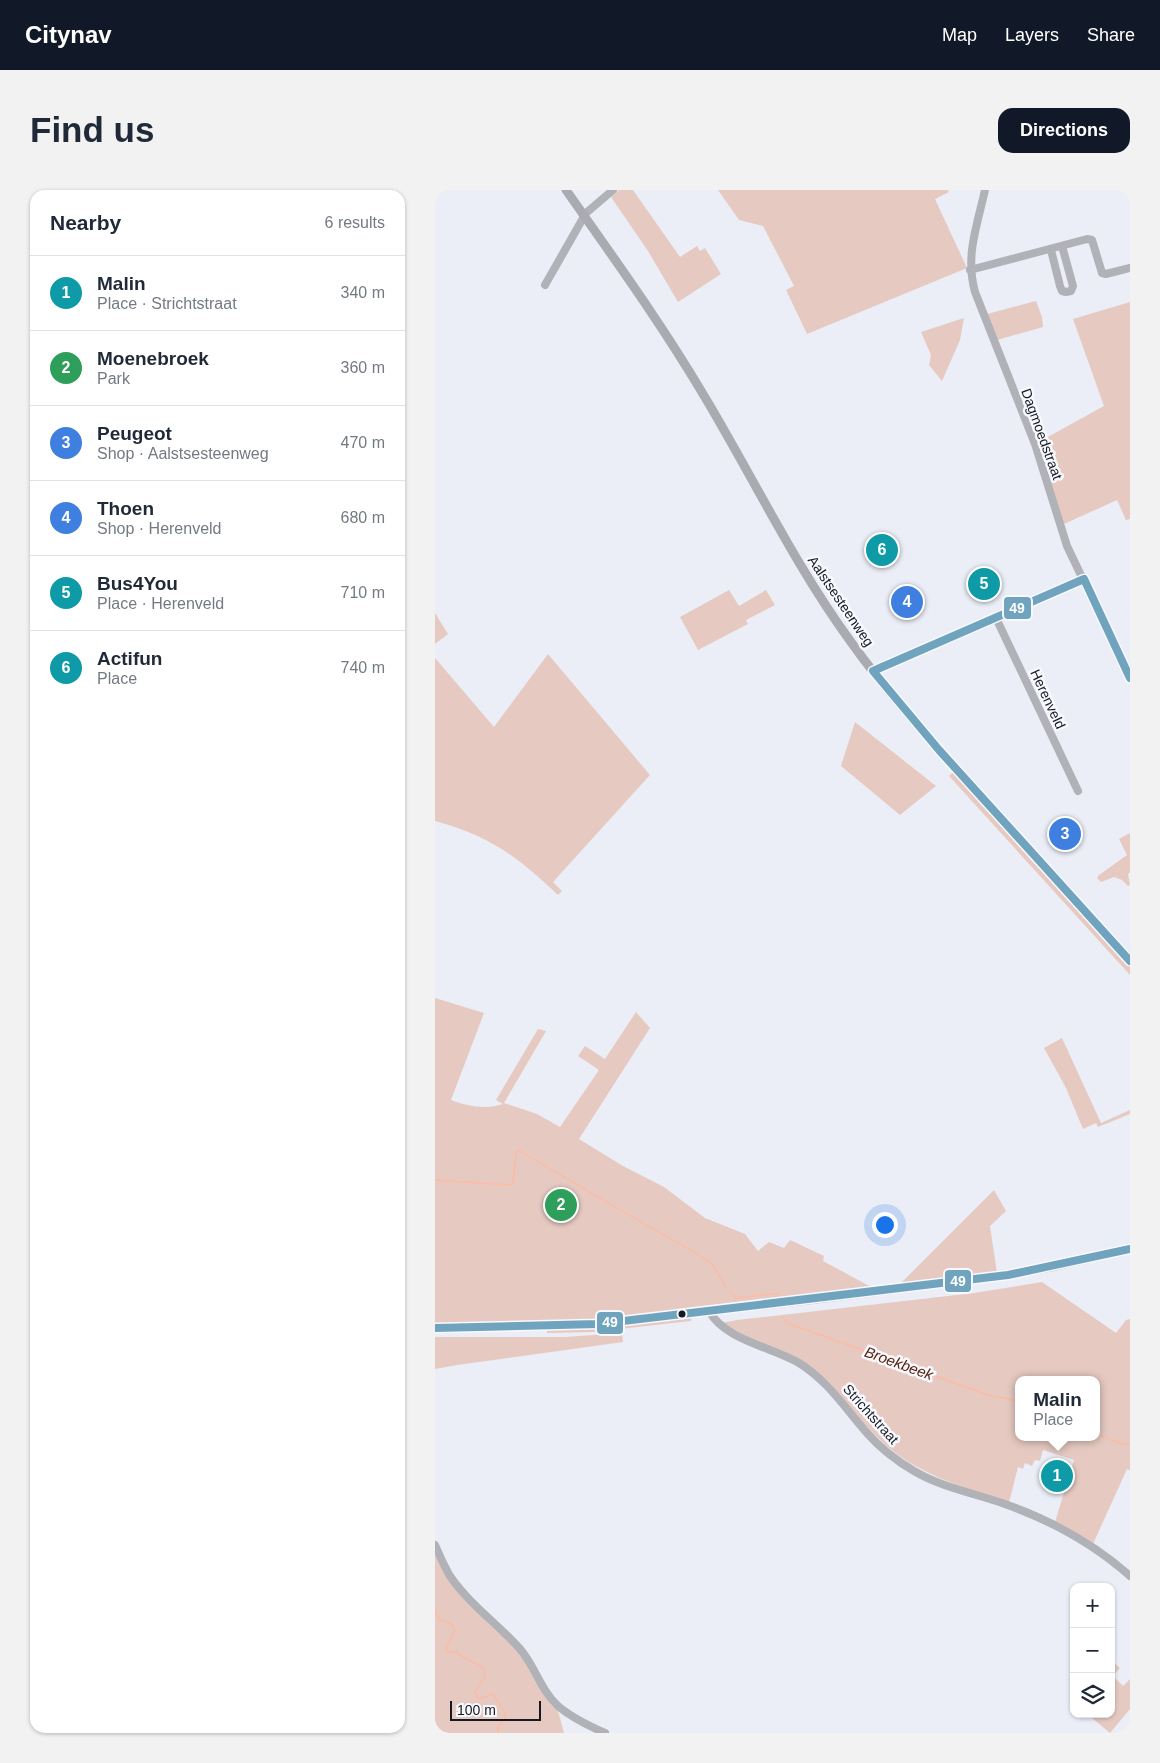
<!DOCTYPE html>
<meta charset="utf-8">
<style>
body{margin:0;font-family:Arial,sans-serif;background:#f2f2f3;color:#1f2937}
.controls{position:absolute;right:15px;bottom:15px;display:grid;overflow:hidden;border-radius:10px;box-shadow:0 1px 4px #0004}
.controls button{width:45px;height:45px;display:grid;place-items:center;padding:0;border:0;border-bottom:1px solid #e0e1e3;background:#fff;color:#1f2937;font:25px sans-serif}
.scale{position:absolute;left:15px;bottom:12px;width:91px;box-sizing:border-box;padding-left:5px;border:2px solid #161921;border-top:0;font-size:14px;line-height:18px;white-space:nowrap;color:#161921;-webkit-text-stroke:4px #f8f9fe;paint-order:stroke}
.you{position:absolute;left:449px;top:1034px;width:18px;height:18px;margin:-12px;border:4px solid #fff;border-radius:50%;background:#1a73e8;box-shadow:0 0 0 8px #1a73e833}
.badge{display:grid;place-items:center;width:32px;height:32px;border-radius:50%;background:#111827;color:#fff;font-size:16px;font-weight:700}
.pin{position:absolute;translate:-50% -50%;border:2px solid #fff;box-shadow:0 1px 5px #0006}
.popup{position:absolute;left:580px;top:1186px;width:85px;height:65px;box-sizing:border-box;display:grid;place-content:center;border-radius:10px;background:#fff;filter:drop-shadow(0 1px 4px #0005);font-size:16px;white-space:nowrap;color:#747a83}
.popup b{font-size:19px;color:#1f2937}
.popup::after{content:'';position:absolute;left:50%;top:100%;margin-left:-10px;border:10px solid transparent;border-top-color:#fff}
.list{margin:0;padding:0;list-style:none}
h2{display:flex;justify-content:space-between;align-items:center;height:65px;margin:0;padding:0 20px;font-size:21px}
h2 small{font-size:16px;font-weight:400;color:#747a83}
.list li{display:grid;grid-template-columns:32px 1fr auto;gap:15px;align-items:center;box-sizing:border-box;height:75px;padding:0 20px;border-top:1px solid #e0e1e3}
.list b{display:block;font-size:19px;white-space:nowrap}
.list p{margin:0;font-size:16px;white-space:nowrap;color:#747a83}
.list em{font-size:16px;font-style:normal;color:#747a83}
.icon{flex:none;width:28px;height:28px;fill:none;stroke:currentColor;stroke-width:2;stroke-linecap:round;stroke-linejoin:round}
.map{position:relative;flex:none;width:695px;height:1543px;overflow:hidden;border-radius:15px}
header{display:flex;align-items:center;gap:30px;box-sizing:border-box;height:70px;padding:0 25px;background:#111827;color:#fff}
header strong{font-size:24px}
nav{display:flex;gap:28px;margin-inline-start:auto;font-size:18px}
.intro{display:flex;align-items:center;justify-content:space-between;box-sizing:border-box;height:120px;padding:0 30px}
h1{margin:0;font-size:35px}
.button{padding:12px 22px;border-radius:15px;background:#111827;color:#fff;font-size:18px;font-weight:700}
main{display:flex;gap:30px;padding:0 30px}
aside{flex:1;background:#fff;border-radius:15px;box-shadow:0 1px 4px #0004}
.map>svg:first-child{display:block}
.green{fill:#e6cac2;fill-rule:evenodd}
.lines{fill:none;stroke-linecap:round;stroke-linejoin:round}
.stream{stroke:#f8beaa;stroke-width:2}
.minor{stroke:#b1b2b7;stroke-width:8}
.major{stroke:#aaabb1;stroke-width:9}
.bus-1-casing{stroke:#f8f9fe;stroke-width:11}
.bus-1{stroke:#70a3bd;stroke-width:8}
.bus-dot{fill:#161921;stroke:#f8f9fe;stroke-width:2}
.labels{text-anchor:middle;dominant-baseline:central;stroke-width:5;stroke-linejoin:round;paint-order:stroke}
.street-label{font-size:14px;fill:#161921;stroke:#f8f9fe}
.water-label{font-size:15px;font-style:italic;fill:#59250f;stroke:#f8f9fe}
.line-badge{stroke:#f8f9fe;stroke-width:2}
.badge-label{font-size:14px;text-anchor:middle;font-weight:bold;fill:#fff}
</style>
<header>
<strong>Citynav</strong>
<nav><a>Map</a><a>Layers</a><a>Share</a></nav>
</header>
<div class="intro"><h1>Find us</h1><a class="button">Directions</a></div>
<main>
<aside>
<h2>Nearby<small>6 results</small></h2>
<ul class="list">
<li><span class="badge" style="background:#0f9aa8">1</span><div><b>Malin</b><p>Place · Strichtstraat</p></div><em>340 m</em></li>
<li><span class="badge" style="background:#2e9e5b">2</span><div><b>Moenebroek</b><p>Park</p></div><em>360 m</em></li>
<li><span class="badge" style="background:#3f7fe0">3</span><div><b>Peugeot</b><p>Shop · Aalstsesteenweg</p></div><em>470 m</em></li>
<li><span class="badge" style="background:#3f7fe0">4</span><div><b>Thoen</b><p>Shop · Herenveld</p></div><em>680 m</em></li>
<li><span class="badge" style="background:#0f9aa8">5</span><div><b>Bus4You</b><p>Place · Herenveld</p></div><em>710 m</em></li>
<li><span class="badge" style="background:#0f9aa8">6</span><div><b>Actifun</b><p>Place</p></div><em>740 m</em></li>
</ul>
</aside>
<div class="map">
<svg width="695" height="1543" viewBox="0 0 695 1543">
<rect width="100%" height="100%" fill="#ebeef6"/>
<g class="green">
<polygon points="184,0 198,0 245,67 262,56 265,61 270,58 286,84 243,112 213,61 176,7"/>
<polygon points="283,0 513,0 514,2 500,9 532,78 372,144 351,100 359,96 328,36 304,30"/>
<polygon points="601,111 607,127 608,137 562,150 552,124"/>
<polygon points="695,112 695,329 691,330 682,310 629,334 602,253 669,216 638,129"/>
<polygon points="529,128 525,150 507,191 494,175 496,165 486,142"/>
<polygon points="294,400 304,416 331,400 340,415 311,430 313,434 263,460 245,427"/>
<polygon points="0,423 13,444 0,454"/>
<path d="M113 464 215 585 118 692 127 701 123 705C83 667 55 646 0 631V468L59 537Z"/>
<polygon points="420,532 501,596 465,625 406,576"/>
<polygon points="518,582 695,776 695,785 514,586"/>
<polygon points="695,643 695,682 693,684 695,695 693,696 687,690 679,687 666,692 662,688 664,685 692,665 684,649"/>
<path d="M0 808 49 823 16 910C32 916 51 920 68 914L61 910 103 839 111 841 69 913 102 924 125 937 164 880 143 866 150 856 170 869 201 822 215 838 144 949 188 976 229 997 270 1028 310 1044 323 1061 334 1052 349 1058 355 1050 389 1066 388 1071 438 1098 267 1118 153 1130 0 1134Z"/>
<polygon points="627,848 666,933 695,920 695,924 663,937 661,933 648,939 631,898 609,858"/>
<polygon points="559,1000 571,1021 555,1036 562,1083 465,1094"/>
<path d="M607 1092 681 1143 691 1130 695 1129V1280L692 1279 658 1354 620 1332 639 1270 608 1260 605 1271 600 1270 597 1276 590 1273 588 1279 583 1277 574 1313C526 1296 481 1285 443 1248 421 1227 405 1201 381 1181 361 1164 334 1157 310 1146 302 1142 295 1137 287 1133L302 1130 539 1103ZM583 1190H661V1247H583Z"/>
<polygon points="257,1126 256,1131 158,1142 112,1143 112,1139"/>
<polygon points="187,1143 188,1152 22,1175 0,1179 0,1147 130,1147"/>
<polygon points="0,1362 5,1374 84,1460 115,1514 123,1521 129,1543 0,1543"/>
<polygon points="676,1470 685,1478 678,1486 688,1496 695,1489 695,1519 675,1543 657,1528 661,1524 676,1524 676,1508 679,1505 676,1503 678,1481"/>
</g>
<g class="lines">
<g class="stream">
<polyline points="0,990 74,995 78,994 81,962 83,960 199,1028"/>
<polyline points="201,1029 271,1069 278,1075 291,1098"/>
<polyline points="296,1102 301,1108 343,1103 345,1106"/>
<path d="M348 1128 352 1133 556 1206C566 1207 574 1209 583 1212"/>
<polyline points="661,1243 668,1246"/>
<polyline points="672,1248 688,1254 695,1254"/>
<path d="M0 1420C3 1430 6 1432 16 1433L20 1441 11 1458 12 1462H22C30 1470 41 1471 49 1479L50 1487 40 1502 43 1508H47L58 1504 70 1523V1529L63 1537V1543"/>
</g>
<g class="minor">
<path d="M550 0C542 36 530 66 540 102L600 254 632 356 695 488"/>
<polyline points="616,60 625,96 627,101 631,102 636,101 638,96 627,56"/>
<polyline points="535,80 652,49 657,50 667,83 671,84 695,78"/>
<polyline points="110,95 151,23 178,0"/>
<polyline points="561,428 643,601"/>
<polyline points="438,481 649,389"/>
<path d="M274 1121C290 1150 337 1157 364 1173 393 1191 410 1218 432 1243 445 1258 462 1271 479 1281 506 1297 538 1303 567 1313 613 1329 659 1354 695 1386"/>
<path d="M0 1355C5 1366 9 1376 15 1386 34 1414 63 1434 85 1459 100 1476 106 1501 123 1516 137 1528 154 1536 170 1543"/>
</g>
<g class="major">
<path d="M131 0C178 67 226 133 268 204 318 287 359 374 416 452 453 504 497 552 540 600 591 657 643 714 695 771"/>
<polyline points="0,1138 163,1134 382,1109 573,1085 616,1077 695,1059"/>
</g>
<g class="bus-1-casing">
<g id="bus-1">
<polyline points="695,488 649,389 438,481 504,560 695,771"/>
<polyline points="0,1138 163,1134 573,1085 695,1059"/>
</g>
</g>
<use href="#bus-1" class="bus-1"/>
</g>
<circle class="bus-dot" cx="247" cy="1124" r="4.5"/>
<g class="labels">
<g class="street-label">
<text transform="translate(607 244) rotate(70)">Dagmoedstraat</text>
<text transform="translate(406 411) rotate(56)">Aalstsesteenweg</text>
<text transform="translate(613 509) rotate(65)">Herenveld</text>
<text transform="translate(436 1224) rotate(48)">Strichtstraat</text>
</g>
<g class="water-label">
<text transform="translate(464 1173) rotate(20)">Broekbeek</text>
</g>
</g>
<g class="line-badge">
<rect x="568" y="406" width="29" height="24" rx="5" fill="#70a3bd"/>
<rect x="509" y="1079" width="28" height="24" rx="5" fill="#70a3bd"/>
<rect x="161" y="1121" width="28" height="24" rx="5" fill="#70a3bd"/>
</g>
<g class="badge-label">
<text x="582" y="423">49</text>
<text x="523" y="1096">49</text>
<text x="175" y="1137">49</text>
</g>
</svg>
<div class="controls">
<button>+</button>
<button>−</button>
<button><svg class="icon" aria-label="layers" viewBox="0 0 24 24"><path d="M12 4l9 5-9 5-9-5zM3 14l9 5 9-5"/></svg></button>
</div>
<div class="scale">100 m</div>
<div class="you"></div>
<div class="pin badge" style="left:622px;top:1286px;background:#0f9aa8">1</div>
<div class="popup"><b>Malin</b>Place</div>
<div class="pin badge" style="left:126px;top:1015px;background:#2e9e5b">2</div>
<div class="pin badge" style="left:630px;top:644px;background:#3f7fe0">3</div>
<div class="pin badge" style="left:472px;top:412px;background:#3f7fe0">4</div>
<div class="pin badge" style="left:549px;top:394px;background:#0f9aa8">5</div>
<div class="pin badge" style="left:447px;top:360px;background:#0f9aa8">6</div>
</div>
</main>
